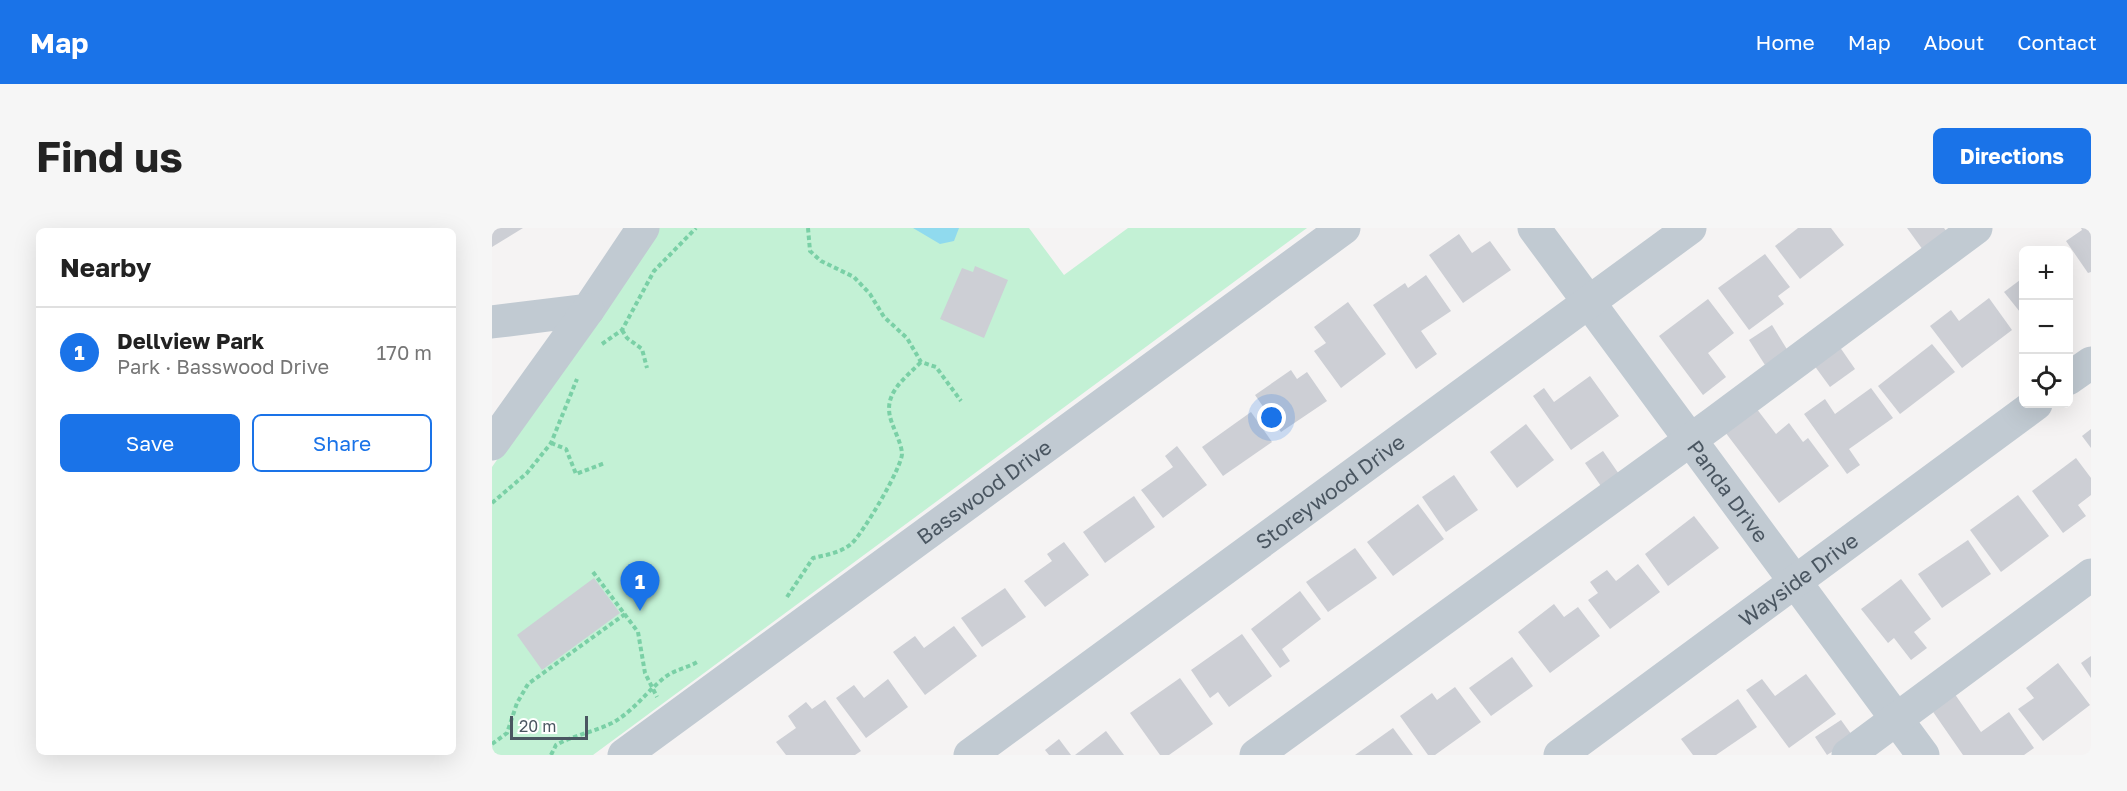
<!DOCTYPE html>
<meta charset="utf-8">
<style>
body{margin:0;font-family:"Golos Text",sans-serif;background:#f6f6f6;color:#222}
.controls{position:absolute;right:18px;top:18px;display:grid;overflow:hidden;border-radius:9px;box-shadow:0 6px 24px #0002}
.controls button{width:54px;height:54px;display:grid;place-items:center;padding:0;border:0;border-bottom:2px solid #e0e0e0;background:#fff;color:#222;font:30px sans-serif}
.scale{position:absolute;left:18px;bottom:15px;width:78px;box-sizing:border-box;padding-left:6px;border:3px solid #4a5661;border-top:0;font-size:16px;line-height:21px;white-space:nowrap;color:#4a5661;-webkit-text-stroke:4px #fff;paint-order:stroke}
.you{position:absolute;left:780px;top:190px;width:21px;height:21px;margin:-15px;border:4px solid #fff;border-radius:50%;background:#1a73e8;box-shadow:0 0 0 9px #1a73e833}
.badge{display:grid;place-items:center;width:39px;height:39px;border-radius:50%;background:#1a73e8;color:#fff;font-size:20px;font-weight:700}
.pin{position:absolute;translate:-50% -50px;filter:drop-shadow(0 2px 3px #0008)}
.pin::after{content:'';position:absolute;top:32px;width:21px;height:18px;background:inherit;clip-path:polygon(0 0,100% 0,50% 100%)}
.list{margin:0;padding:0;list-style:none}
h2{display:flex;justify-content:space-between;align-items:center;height:78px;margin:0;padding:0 24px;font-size:26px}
h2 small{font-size:20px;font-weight:400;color:#767676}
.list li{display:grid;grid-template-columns:39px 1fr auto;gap:18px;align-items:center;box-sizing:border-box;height:90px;padding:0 24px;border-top:2px solid #e0e0e0}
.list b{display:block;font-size:22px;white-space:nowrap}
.list p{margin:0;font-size:20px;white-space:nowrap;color:#767676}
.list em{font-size:20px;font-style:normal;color:#767676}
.actions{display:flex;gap:12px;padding:18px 24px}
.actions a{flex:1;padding:14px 0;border:2px solid #1a73e8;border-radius:9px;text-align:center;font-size:21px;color:#1a73e8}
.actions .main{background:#1a73e8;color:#fff}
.icon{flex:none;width:33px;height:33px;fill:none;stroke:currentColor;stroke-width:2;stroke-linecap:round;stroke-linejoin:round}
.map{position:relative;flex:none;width:1599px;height:527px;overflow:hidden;border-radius:9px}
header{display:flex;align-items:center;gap:36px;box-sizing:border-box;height:84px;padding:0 30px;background:#1a73e8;color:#fff}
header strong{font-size:28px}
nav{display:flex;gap:33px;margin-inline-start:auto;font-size:21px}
.intro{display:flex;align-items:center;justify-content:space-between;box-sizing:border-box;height:144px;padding:0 36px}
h1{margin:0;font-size:42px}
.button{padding:15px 27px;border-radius:9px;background:#1a73e8;color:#fff;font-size:21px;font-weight:700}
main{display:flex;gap:36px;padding:0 36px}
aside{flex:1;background:#fff;border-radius:9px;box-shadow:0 6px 24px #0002}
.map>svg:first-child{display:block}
.green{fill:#c3f1d5}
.water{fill:#90daee}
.building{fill:#cdcfd5}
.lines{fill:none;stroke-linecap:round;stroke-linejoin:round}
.path{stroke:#7ad0a6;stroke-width:4;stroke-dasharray:4.5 3;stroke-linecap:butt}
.minor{stroke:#c1cad2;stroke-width:33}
.labels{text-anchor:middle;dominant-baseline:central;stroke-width:4.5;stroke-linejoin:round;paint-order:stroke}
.street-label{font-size:21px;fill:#4a5661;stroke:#fff}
</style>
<header>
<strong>Map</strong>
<nav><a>Home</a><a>Map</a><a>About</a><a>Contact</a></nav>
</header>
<div class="intro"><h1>Find us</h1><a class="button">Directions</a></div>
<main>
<aside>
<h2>Nearby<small></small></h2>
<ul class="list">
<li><span class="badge">1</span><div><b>Dellview Park</b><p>Park · Basswood Drive</p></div><em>170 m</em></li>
</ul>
<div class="actions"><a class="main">Save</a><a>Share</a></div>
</aside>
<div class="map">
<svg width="1599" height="527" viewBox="0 0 1599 527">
<rect width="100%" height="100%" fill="#f5f3f3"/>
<polygon class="green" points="166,0 537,0 572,47 636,0 815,0 101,527 0,527 0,239"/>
<polygon class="water" points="421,0 467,0 462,13 448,16"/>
<g class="building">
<polygon points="0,0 31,0 0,19"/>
<polygon points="1306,0 1339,0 1352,17 1308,51 1283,18"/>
<polygon points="1415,0 1452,0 1455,4 1431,22"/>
<polygon points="1589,0 1599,0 1599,44 1596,45 1574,13 1590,2"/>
<polygon points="967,6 980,25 998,13 1019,42 971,75 937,27"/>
<polygon points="1273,26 1298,59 1286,68 1292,76 1257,102 1226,60"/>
<polygon points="483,38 516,52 492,110 448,91 470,40 481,44"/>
<polygon points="934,47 959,83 929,103 945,126 924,141 881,77 913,55 916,60"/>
<polygon points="1532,49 1532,89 1512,64"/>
<polygon points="1497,70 1520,102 1470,140 1438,98 1459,82 1467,93"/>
<polygon points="1216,71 1242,105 1216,125 1234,149 1211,167 1167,108"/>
<polygon points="856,74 894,126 849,160 822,123 834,115 822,99"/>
<polygon points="1280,97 1296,123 1273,137 1257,112"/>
<polygon points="1345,115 1363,141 1338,159 1319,133"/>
<polygon points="1440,116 1463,144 1408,186 1386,158"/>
<polygon points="799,142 805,151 815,144 835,173 789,204 763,167"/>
<polygon points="1098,148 1127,188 1079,222 1041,168 1052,160 1062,174"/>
<polygon points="1379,160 1401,190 1357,221 1368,237 1355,246 1312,186 1333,171 1343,186"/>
<polygon points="1261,176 1284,206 1297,195 1311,214 1316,210 1337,238 1287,275 1230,200"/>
<polygon points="759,184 780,214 731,248 710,219"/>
<polygon points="1034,196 1062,232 1025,260 998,224"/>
<polygon points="1599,201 1599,220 1590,208"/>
<polygon points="685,218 715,257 671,290 649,262 681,239 673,228"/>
<polygon points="1111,223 1129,249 1111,261 1093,235"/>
<polygon points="1584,230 1599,250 1599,267 1586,277 1594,288 1571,305 1540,263"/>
<polygon points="962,247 986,282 954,304 930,269"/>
<polygon points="1526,267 1557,308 1509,344 1478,302"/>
<polygon points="642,268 663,299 613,335 591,304"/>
<polygon points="926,276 952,311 901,348 875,314"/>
<polygon points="1202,288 1227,320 1176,358 1153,326"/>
<polygon points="1476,312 1499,346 1450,380 1426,346"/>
<polygon points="572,314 597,347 553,379 532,353 560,333 555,326"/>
<polygon points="863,320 885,350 836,384 814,354"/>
<polygon points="1146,336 1168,364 1118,401 1096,372 1106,365 1098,354 1115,342 1124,353"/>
<polygon points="102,350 128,385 50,442 25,407"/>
<polygon points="1409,351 1439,391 1422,404 1435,420 1419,432 1402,410 1396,415 1369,381"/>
<polygon points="513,360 534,389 490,419 469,390"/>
<polygon points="808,363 829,391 790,421 798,433 788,440 759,401"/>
<polygon points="1062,376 1072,389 1086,379 1108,408 1058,445 1026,404"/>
<polygon points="462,398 485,428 433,467 401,424 423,408 432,420"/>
<polygon points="750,406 780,448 737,479 726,464 718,470 699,442"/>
<polygon points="1599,428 1599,450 1589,435"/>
<polygon points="1020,429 1041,458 999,488 977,460"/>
<polygon points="1566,435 1598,477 1551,513 1526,481 1542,470 1534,460"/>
<polygon points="1314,446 1344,486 1297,520 1254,462 1270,451 1283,468"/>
<polygon points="688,450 721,496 677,527 668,527 638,485"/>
<polygon points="396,451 416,479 374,510 344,470 362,457 372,470"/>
<polygon points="963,459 989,494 943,527 936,527 908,488 940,465 945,472"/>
<polygon points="1460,462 1489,504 1517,484 1542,520 1532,527 1471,527 1437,478"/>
<polygon points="1246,471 1265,499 1224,527 1201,527 1189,511"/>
<polygon points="333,472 369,523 363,527 294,527 284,514 304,500 296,488 314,474 320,481"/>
<polygon points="1349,492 1362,510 1335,527 1323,509"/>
<polygon points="901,500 921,527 863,527"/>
<polygon points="614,503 632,527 583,527"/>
<polygon points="567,511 579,527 557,527 553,522"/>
</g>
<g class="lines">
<g class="path">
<polyline points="316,0 318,23 329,33 362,49 378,66 392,89 415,110 429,134 444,139 469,173"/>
<polyline points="130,102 135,110 150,121 155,140"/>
<polyline points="110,116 130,102 162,43 204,0"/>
<polyline points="59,215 74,221 84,246 113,235"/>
<polyline points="0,275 35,245 59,215 85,151"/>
<polyline points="101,344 146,404 153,445 165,469"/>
<path d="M295 369 321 330C334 327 348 325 359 316 370 307 411 238 410 225 409 215 403 204 400 195 389 167 411 152 429 134"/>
<polyline points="0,516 15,505 25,475 36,456 133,386"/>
<path d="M59 527 64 517C82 507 102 504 120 495 142 483 154 464 173 449 184 441 196 440 207 433"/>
</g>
<g class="minor">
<path id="s1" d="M1042 0 1431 527"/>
<polyline points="0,94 96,82 151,0"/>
<polyline points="1576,151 1599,135"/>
<polyline points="0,216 96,82"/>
<path id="s2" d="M132 527 852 0"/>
<path id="s3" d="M478 527 1198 0"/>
<polyline points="764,527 1219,197 1484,0"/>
<path id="s4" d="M1068 527 1544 176"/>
<polyline points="1356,527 1599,347"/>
</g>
</g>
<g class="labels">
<g class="street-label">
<text stroke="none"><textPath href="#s2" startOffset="446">Basswood Drive</textPath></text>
<text stroke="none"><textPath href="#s3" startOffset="446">Storeywood Drive</textPath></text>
<text stroke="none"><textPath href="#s1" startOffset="327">Panda Drive</textPath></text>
<text stroke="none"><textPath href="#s4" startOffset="296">Wayside Drive</textPath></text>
</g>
</g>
</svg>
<div class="controls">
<button>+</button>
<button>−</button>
<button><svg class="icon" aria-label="locate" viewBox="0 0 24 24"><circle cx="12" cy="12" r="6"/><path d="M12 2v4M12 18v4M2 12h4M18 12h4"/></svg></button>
</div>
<div class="scale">20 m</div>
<div class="you"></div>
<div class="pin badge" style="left:148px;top:383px">1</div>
</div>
</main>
